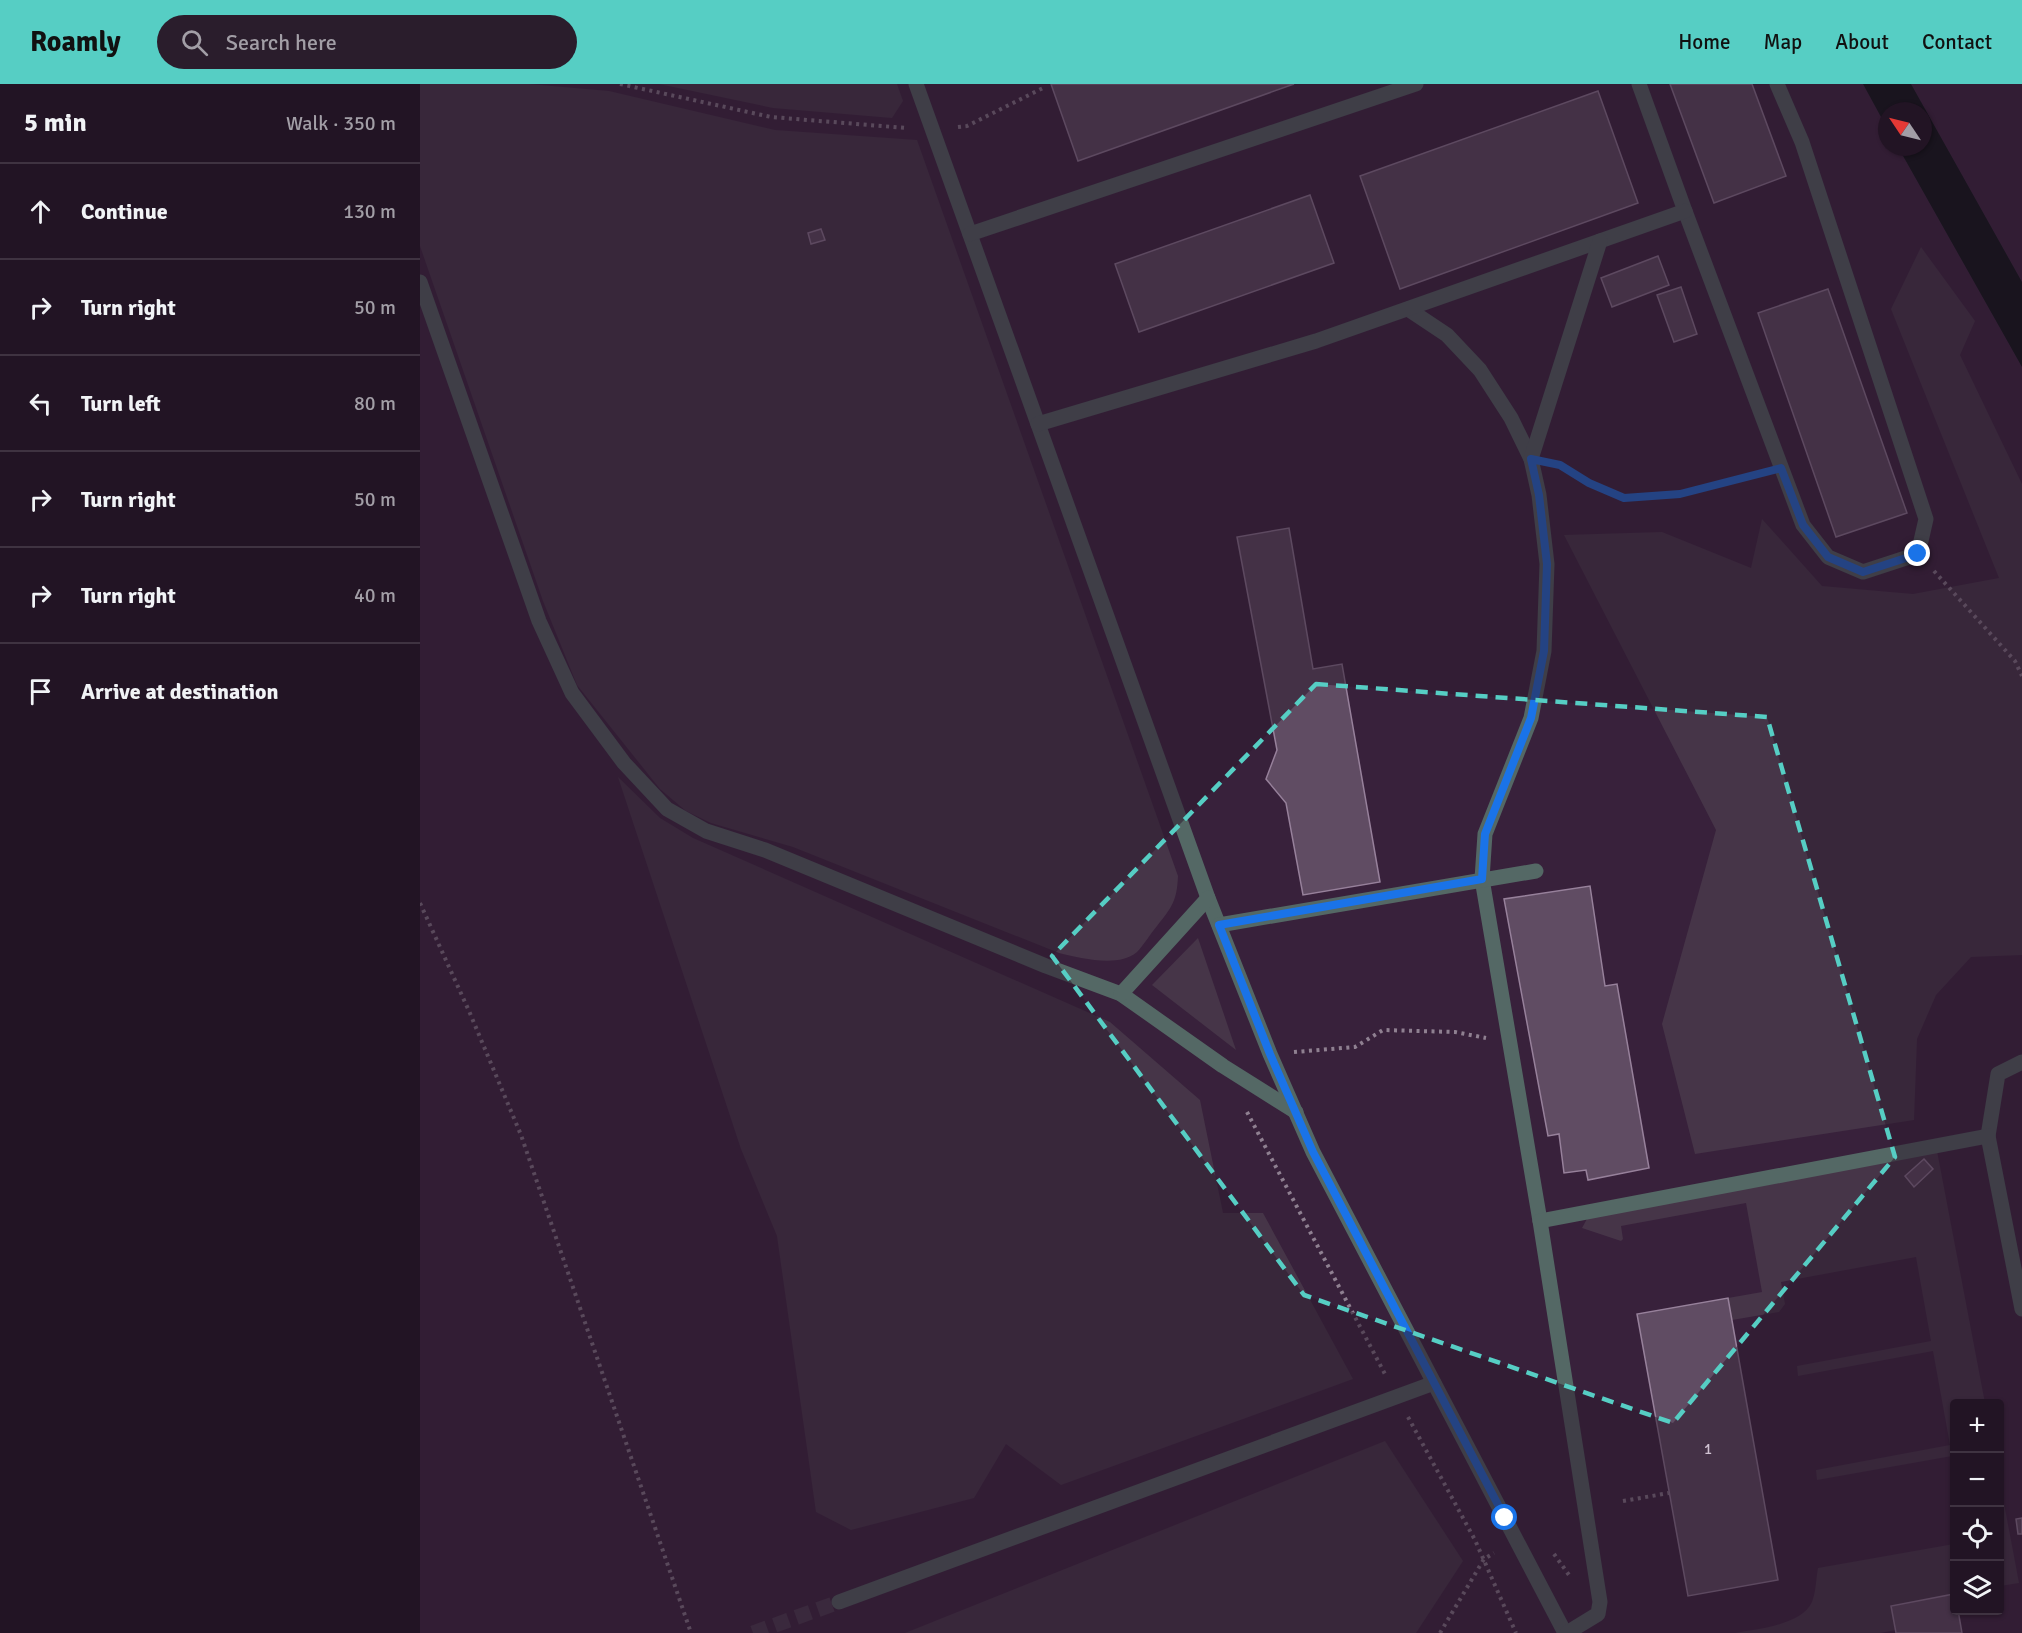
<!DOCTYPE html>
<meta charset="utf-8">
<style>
body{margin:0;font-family:Signika,sans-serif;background:#2a1d2c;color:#f1f3f6}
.controls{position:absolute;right:18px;bottom:18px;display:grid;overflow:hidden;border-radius:6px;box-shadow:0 2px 4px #0004}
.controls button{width:54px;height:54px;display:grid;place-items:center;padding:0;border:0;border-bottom:2px solid #3f3341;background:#221424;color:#f1f3f6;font:30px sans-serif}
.compass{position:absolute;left:1458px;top:18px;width:54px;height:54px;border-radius:50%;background:#221424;box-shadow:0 2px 4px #0004;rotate:305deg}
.stop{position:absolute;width:18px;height:18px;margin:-14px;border:4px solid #1a73e8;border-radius:50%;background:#fff}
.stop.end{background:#1a73e8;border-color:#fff;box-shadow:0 2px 6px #0008}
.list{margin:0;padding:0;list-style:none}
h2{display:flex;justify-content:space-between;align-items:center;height:78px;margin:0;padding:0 24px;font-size:26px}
h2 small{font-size:20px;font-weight:400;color:#a29ea6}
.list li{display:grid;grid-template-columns:39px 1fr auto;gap:18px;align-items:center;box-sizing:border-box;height:96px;padding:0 24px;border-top:2px solid #3f3341}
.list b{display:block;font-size:22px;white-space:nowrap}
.list em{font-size:20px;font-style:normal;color:#a29ea6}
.icon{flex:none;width:33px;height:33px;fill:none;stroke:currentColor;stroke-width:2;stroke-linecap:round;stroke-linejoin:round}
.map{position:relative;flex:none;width:1602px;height:1549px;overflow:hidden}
header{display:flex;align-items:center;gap:36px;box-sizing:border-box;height:84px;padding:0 30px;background:#56cec4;color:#111}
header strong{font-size:28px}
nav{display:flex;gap:33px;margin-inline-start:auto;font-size:21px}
.search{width:420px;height:54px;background:#2a1d2c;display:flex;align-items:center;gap:15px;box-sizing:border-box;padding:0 21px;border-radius:33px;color:#a29ea6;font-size:22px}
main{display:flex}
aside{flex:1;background:#221424}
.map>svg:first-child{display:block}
.built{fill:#38213b;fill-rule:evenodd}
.green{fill:#463548}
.water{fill:#000d0b}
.building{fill:#604c63;stroke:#97819b;stroke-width:1.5}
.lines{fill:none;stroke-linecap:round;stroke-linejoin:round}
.minor-tunnel{stroke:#4b3a4e;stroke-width:15;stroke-dasharray:15 8;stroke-linecap:butt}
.path{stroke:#8f8091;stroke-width:4;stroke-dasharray:3 4.5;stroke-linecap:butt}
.minor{stroke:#546865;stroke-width:15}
.route{stroke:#1a73e8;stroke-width:8}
.marked{fill:none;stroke:#56cec4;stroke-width:4.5;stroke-dasharray:12 8;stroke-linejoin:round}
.labels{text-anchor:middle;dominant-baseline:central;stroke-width:5;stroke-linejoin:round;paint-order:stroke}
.number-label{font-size:15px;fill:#d0c2d2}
</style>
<header>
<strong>Roamly</strong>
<div class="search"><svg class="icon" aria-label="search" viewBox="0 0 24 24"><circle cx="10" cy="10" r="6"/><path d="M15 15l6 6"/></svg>Search here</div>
<nav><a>Home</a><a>Map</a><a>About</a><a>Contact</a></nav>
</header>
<main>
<aside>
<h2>5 min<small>Walk · 350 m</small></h2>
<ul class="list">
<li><svg class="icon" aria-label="ahead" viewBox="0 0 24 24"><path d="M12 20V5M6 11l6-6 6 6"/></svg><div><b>Continue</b></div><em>130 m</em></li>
<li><svg class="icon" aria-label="right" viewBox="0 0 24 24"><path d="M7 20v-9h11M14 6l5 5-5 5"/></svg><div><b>Turn right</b></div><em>50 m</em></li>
<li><svg class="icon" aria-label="left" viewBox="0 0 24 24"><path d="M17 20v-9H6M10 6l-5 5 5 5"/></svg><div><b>Turn left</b></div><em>80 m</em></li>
<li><svg class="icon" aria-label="right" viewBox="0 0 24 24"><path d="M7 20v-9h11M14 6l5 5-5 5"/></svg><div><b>Turn right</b></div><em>50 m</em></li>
<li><svg class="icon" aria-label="right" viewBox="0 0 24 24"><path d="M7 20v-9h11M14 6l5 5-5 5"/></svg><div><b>Turn right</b></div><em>40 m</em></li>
<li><svg class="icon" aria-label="arrive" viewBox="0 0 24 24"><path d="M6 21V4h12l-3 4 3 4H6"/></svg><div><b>Arrive at destination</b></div></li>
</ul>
</aside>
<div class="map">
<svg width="1602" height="1549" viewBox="0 0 1602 1549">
<rect width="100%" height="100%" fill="#2d1b30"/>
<path class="built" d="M0 0H1602V1549H0ZM1467 27H1503V63H1467ZM1534 1320H1580V1526H1534Z"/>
<g class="green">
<path d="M0 0H109L189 7 355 46 497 56 758 792C757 817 752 823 737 842 730 850 724 861 717 868 699 884 660 874 639 869L373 763 291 739 266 727 240 705 157 601 123 517 0 162Z"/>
<polygon points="239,0 477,0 483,17 472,34 353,24"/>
<polygon points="1501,163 1555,237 1540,271 1602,400 1602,871 1551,873 1516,911 1497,955 1494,1036 1275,1070 1242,940 1296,746 1144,451 1242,448 1331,484 1342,435 1402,502 1493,510 1579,494 1471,225"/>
<polygon points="198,693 240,734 273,754 690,938 780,1016 803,1129 843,1129 933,1295 641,1401 586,1360 554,1414 431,1446 396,1428 357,1152 321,1065"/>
<polygon points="778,854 816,966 732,901"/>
<polygon points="1517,1067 1565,1319 1534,1320 1534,1385 1532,1372 1397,1396 1396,1386 1530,1361 1513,1267 1378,1292 1377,1282 1511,1257 1496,1173 1361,1198 1365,1220 1359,1228 1312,1236 1308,1214 1342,1208 1326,1119 1201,1142 1203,1155 1201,1157 1162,1144 1168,1133"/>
<polygon points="965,1357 1043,1477 996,1549 485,1549"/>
<polygon points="1580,1398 1599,1499 1580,1502"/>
<path d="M1534 1460V1510L1471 1522 1475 1546 1461 1549H1315C1337 1545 1382 1541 1392 1518 1396 1508 1396 1495 1398 1484Z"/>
</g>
<polygon class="water" points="1443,0 1491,0 1602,198 1602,283 1478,63 1503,63 1503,27 1467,27 1467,44"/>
<g class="building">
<polygon points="631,0 874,0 658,77"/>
<polygon points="1250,0 1332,0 1366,92 1294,119"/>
<polygon points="1178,7 1218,119 980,205 940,92"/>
<polygon points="890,111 914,179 719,248 695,180"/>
<polygon points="401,145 405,156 391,160 388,149"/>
<polygon points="1238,172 1249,201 1192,223 1181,194"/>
<polygon points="1261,203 1277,250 1254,258 1237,211"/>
<polygon points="1408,205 1487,429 1416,453 1338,229"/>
<polygon points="869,444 893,585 922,580 960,798 883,811 866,719 846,695 857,666 817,453"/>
<polygon points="1170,802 1185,902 1197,900 1229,1084 1168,1096 1166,1086 1144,1089 1139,1050 1128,1052 1084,815"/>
<polygon points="1504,1075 1513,1085 1494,1103 1485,1092"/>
<polygon points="1308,1214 1358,1496 1268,1512 1217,1230"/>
<polygon points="1602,1434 1602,1450 1598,1450 1596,1435"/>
<polygon points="1534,1510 1534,1526 1538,1526 1542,1549 1476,1549 1471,1522"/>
</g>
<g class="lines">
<polyline class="minor-tunnel" points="333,1549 419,1518"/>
<g class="path">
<polyline points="200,0 351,33 486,44"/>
<polyline points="538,43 547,42 623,4"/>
<polyline points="1137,380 1169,399 1204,414 1260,410 1338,390"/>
<polyline points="1514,487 1595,577 1602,592"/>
<polyline points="0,819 49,927 101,1051 271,1549"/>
<polyline points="874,968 935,963 963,946 1035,948 1066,954"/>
<polyline points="827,1028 966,1292"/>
<polyline points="988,1333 1055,1456 1096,1549"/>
<polyline points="1203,1417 1249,1409"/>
<polyline points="1134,1470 1149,1491"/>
<polyline points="1020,1549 1064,1475 1074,1469"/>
</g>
<g class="minor">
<polyline points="496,0 788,814 850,970 893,1068 1145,1549"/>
<polyline points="1219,0 1265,127 1383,441 1408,473 1443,488 1498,470 1506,435 1382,58 1357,0"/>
<polyline points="550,150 996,0"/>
<polyline points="0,198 119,537 152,609 204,679 247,725 286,747 345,766 626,882 701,910 803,982 876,1028"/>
<polyline points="988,225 1027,251 1060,286 1091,334 1111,375 1119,411 1127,480 1124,567 1111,634 1065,750 1062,795 1120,1137"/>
<polyline points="618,340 896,257 1265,127"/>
<polyline points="1111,375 1180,157"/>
<polyline points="799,841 1116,787"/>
<polyline points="701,910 788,814"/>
<polyline points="1568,1052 1578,990 1602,978"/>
<polyline points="419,1518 1014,1299"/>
<polyline points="1147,1549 1178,1530 1180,1518 1120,1137 1568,1052 1602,1225"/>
</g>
</g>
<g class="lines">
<polyline class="route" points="1085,1434 893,1068 850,970 799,841 1062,795 1065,750 1111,634 1124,567 1127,480 1119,411 1111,375 1140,381 1169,399 1204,414 1260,410 1361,384 1383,441 1408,473 1443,488 1498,470"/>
</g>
<path d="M0 0H1602V1549H0ZM896 600 1347 633 1475 1073 1253 1339 884 1211 632 872Z" fill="#2d1b30" fill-opacity=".55" fill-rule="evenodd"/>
<path class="marked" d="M896 600 1347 633 1475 1073 1253 1339 884 1211 632 872Z"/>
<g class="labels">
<g class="number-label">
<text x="1288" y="1365">1</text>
</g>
</g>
</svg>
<div class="controls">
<button>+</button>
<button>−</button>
<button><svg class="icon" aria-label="locate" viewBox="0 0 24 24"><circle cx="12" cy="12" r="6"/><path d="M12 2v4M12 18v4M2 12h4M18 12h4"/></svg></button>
<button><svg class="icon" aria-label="layers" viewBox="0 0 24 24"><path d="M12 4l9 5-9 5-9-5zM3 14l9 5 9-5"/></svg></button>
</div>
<svg class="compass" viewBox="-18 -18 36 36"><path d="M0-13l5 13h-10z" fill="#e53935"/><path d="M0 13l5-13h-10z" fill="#a29ea6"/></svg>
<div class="stop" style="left:1085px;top:1434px"></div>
<div class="stop end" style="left:1498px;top:470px"></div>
</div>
</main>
